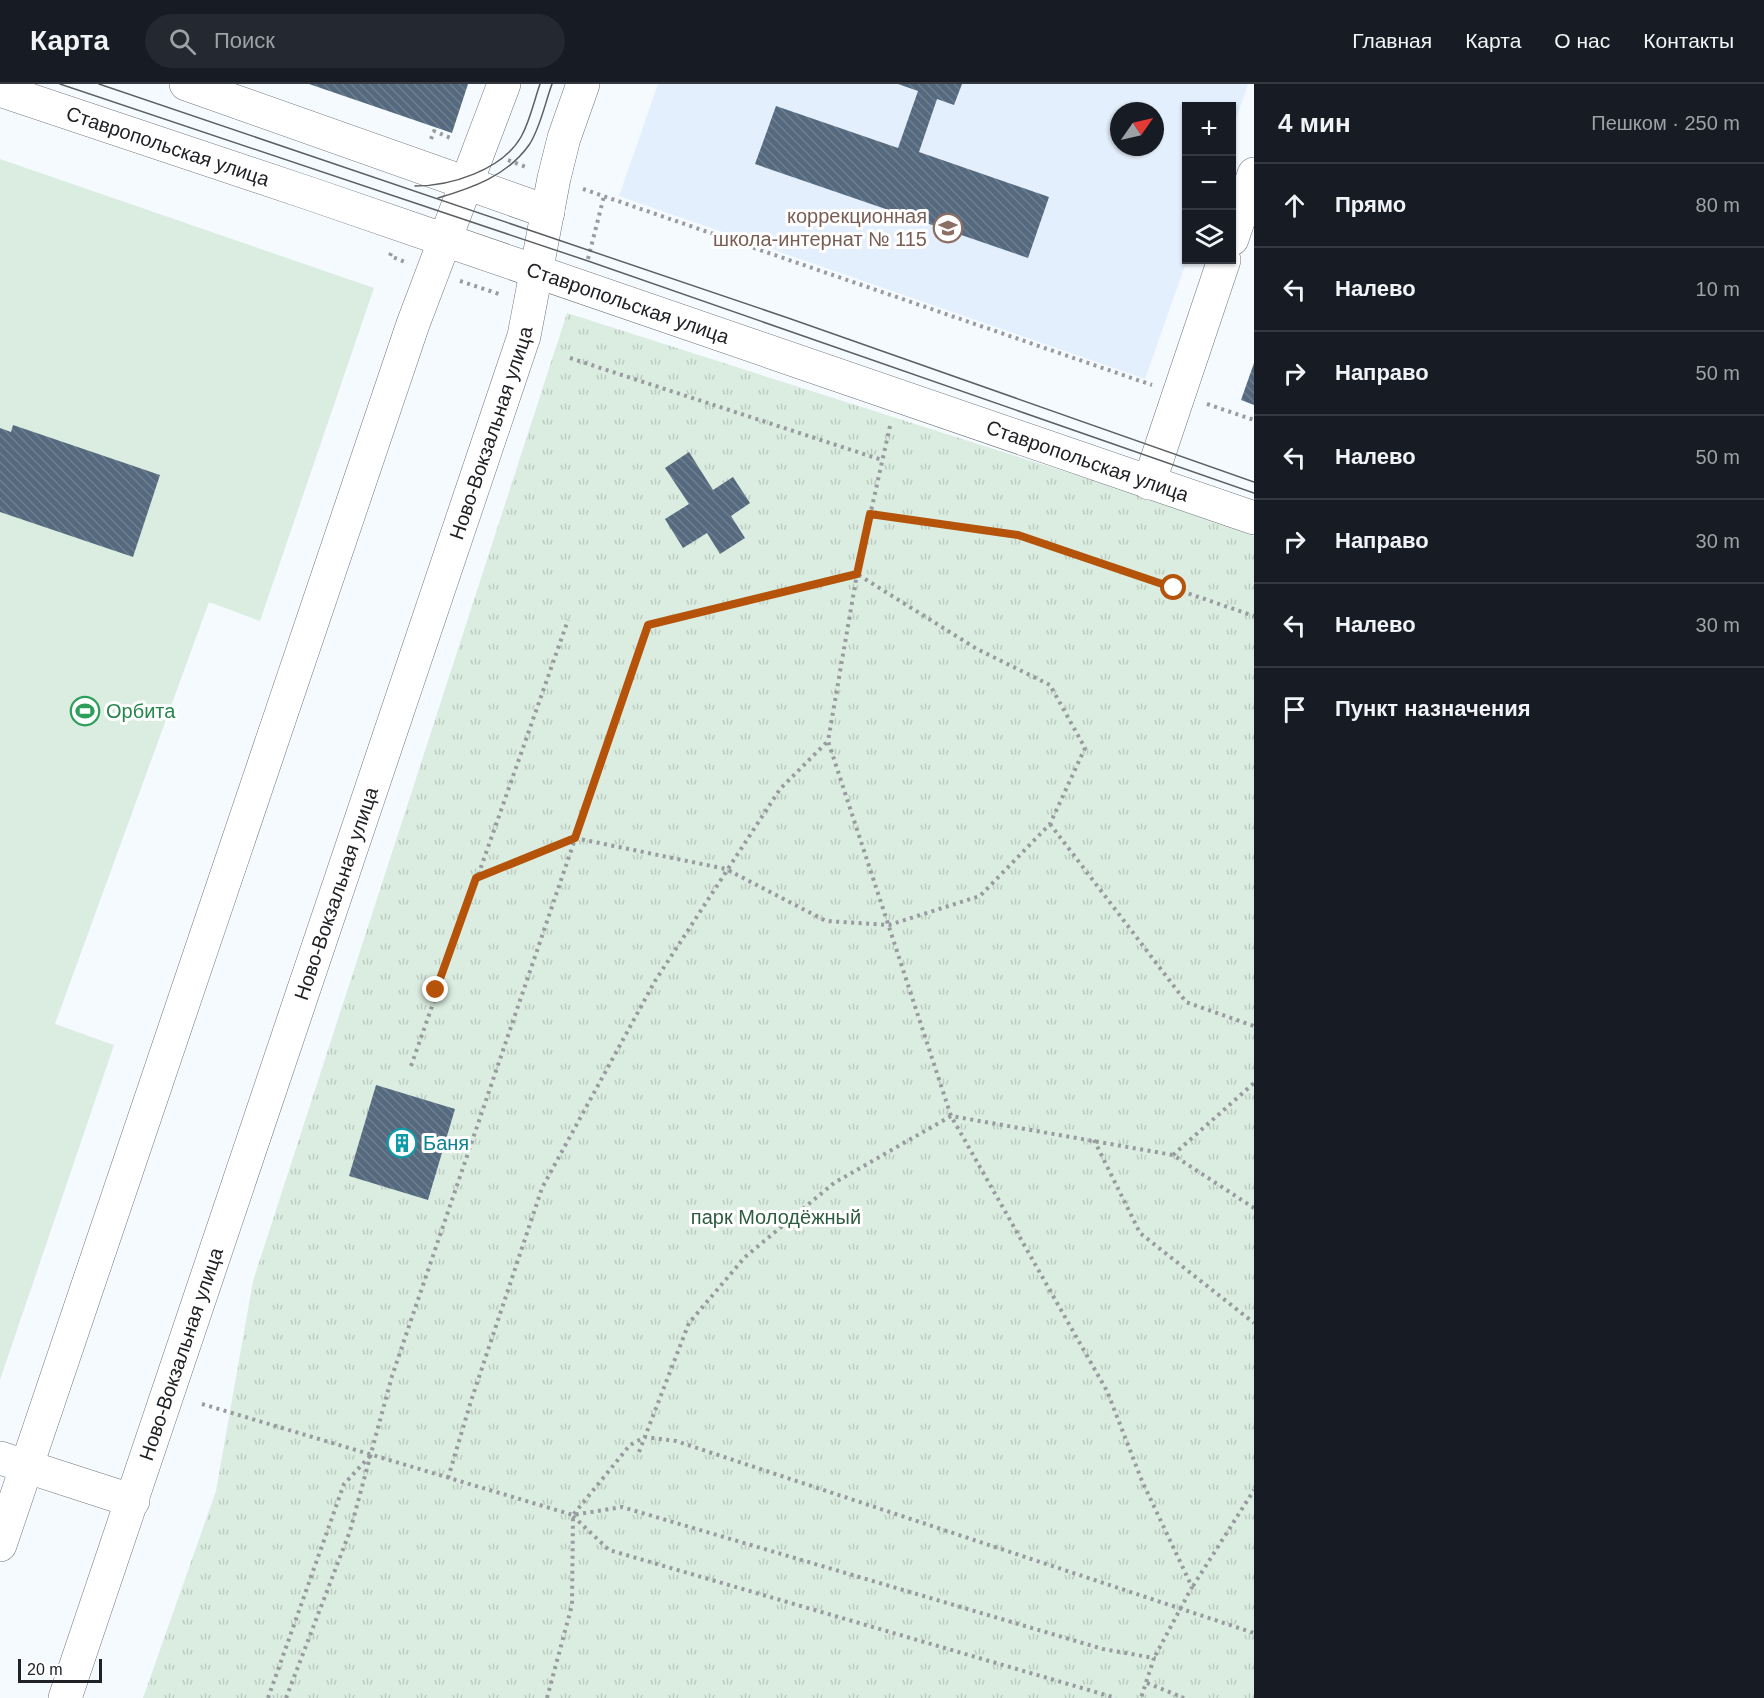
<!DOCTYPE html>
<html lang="ru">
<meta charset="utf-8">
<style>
body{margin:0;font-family:Arial,sans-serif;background:#242831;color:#f1f3f6}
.controls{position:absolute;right:18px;top:18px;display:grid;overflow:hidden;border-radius:0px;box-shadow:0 2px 4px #0004}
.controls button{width:54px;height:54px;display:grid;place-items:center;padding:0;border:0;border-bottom:2px solid #363941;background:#171b24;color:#f1f3f6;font:30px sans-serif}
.compass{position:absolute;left:1110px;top:18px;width:54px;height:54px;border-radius:50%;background:#171b24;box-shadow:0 2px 4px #0004;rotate:56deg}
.scale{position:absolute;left:18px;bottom:15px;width:84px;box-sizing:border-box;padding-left:6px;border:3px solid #202225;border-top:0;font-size:16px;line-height:21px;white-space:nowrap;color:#202225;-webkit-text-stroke:4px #fff;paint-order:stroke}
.stop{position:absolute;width:18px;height:18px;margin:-14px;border:4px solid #b45309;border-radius:50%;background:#fff}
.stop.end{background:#b45309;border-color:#fff;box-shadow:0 2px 6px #0008}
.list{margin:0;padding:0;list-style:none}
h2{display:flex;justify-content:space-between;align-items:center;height:78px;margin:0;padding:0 24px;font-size:26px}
h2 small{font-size:20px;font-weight:400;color:#9ea1a6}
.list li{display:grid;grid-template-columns:39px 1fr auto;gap:18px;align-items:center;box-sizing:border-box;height:84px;padding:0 24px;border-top:2px solid #363941}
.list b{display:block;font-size:22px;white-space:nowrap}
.list em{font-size:20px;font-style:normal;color:#9ea1a6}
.icon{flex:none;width:33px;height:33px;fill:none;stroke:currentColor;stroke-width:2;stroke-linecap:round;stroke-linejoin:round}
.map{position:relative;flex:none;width:1254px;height:1614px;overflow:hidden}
header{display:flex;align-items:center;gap:36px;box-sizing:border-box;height:84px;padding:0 30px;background:#171b24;border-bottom:2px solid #363941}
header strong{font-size:28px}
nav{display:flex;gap:33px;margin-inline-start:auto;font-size:21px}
.search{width:420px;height:54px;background:#242831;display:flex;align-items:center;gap:15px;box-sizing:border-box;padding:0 21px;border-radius:33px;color:#9ea1a6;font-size:22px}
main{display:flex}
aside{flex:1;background:#171b24}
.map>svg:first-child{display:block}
.built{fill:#e3effc;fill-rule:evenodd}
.grass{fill:#dbede0}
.park{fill:url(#park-tufts)}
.building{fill:url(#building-back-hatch)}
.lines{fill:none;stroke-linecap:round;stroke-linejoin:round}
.minor-casing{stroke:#71767c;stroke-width:34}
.major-casing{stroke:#71767c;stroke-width:34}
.path{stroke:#989b9f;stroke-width:4;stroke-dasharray:3 4.5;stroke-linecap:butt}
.minor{stroke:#fff;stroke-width:33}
.major{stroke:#fff;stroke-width:33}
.tram{stroke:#5d6063;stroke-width:1.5}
.route{stroke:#b45309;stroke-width:8}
.labels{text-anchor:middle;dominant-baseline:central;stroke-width:6;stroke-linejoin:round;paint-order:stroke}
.street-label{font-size:20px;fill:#202225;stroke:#fff}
.education-label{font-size:20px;fill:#785e54;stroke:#fff;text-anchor:end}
.leisure-label{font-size:20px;fill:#27864d;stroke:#fff;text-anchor:start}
.culture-label{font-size:20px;fill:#0d838f;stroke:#fff;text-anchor:start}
.park-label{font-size:20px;fill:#2d5d3f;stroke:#fff}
</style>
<header>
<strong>Карта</strong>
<div class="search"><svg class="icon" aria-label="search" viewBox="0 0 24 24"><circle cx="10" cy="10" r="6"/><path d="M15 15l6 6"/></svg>Поиск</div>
<nav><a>Главная</a><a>Карта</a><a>О нас</a><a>Контакты</a></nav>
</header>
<main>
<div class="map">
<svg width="1254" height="1614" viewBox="0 0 1254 1614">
<defs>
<pattern id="park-tufts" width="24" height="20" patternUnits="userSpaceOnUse" patternTransform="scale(1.5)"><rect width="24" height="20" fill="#dbede0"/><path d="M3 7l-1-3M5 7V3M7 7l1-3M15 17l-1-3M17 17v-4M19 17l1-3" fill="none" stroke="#bccbc0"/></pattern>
<pattern id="building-back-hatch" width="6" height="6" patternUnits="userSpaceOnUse" patternTransform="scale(1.5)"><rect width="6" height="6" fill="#556a7f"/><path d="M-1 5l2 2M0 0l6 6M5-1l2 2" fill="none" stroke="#6f7f8f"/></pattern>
</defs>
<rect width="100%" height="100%" fill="#f5faff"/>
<path class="built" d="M658 0H1248L1232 47V22H1186L1187 176 1145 295 619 112ZM1119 27H1155V63H1119Z"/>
<polygon class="grass" points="0,75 374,204 260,537 209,518 55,940 114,961 0,1296"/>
<polygon class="park" points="567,229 1160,418 1254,452 1254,1614 143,1614 216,1407 253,1197"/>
<g class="building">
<polygon points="309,0 468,0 452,49"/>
<polygon points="898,0 962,0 954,21 937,15 919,68 1049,113 1028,174 755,80 776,22 898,64 918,7"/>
<polygon points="1254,279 1254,321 1241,316"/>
<polygon points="13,341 160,391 133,473 0,428 0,344 11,348"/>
<polygon points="689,368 713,406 733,393 750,419 731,432 745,454 720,470 707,449 683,464 665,435 689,420 665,384"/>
<polygon points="376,1001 455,1025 428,1116 349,1092"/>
</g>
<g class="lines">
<g class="minor-casing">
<g id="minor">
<polyline points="186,0 548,128"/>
<path id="s1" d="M0 6 314 111 1254 434"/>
<polyline points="1232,155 1254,90"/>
<polyline points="1149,399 1224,176"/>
<polyline points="0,1374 133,1417"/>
</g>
</g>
<g class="major-casing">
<g id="major">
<polyline points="0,1461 413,240 504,0"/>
<path id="s2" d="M65 1614 524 252 554 94 564 54 583 0"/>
</g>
</g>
<g class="path">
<polyline points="431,55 434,47 453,55"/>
<polyline points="508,76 526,83"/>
<polyline points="583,105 1152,301"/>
<polyline points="391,169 390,172 405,178"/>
<polyline points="588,175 604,112"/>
<polyline points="460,197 502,211"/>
<polyline points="570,274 882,376"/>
<polyline points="1207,320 1254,336"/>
<polyline points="890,342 857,490 828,657 951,1032 1107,1307 1142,1397 1192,1503 1154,1574"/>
<polyline points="870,430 1018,451 1254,532"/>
<polyline points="1050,740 1186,918 1254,942"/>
<polyline points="411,982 568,536"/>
<polyline points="1094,1056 1140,1149 1254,1239"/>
<polyline points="1173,1071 1254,999"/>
<polyline points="202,1320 573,1431 622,1423 1103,1565 1154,1574 1141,1614"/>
<polyline points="639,1368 689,1239 745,1173 834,1099 951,1032 1173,1071 1254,1124"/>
<polyline points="448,1394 471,1317 542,1104 655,897 780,705 828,657"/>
<polyline points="573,1432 609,1466 1116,1614"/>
<polyline points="1193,1502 1254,1406"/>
<polyline points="1147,1599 1184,1614"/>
<polyline points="268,1614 344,1400 371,1371"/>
<polyline points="286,1614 350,1447 392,1292 648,541 857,490 977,565 1050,601 1085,664 1050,740 980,812 889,841 826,837 726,785 575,754 476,794"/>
<polyline points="547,1614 572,1521 573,1431 630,1361 645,1353 676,1357 1254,1549"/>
</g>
<use href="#minor" class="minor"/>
<use href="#major" class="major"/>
<g class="tram">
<polyline points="60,0 588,177 1254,409"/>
<polyline points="99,0 791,235 1254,398"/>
<path d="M415 102C451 102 502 86 521 53 530 37 534 17 540 0"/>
<path d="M438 114C472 104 507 92 529 61 540 45 545 19 552 0"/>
</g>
</g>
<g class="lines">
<polyline class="route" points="436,906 476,794 575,754 648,541 857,490 870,430 1018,451 1174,504"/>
</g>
<defs>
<g id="school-ring" transform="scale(1.5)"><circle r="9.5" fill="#fff" stroke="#8d6e63" stroke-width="1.5"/><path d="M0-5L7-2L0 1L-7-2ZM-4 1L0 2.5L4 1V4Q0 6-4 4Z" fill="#8d6e63"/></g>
<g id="stadium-ring" transform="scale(1.5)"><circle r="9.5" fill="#fff" stroke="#2e9e5b" stroke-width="1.5"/><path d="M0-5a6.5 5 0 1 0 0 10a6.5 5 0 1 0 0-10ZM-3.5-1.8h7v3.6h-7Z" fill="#2e9e5b"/></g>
<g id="building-ring" transform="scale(1.5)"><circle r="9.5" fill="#fff" stroke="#0f9aa8" stroke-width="1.5"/><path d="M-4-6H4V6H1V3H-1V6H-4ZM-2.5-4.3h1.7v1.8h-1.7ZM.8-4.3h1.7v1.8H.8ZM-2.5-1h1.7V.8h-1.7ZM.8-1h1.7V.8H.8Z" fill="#0f9aa8"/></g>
</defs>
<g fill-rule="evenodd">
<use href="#school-ring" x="948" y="144"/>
<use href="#stadium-ring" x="85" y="627"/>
<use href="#building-ring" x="402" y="1059"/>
</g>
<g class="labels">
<g class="street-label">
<text stroke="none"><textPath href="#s1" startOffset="177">Ставропольская улица</textPath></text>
<text stroke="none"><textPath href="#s1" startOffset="663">Ставропольская улица</textPath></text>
<text stroke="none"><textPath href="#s2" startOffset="1335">Ново-Вокзальная улица</textPath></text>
<text stroke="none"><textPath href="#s1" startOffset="1149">Ставропольская улица</textPath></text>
<text stroke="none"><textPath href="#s2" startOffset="849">Ново-Вокзальная улица</textPath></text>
<text stroke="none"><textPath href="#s2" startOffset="363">Ново-Вокзальная улица</textPath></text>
</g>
<g class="education-label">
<text x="927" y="132">коррекционная<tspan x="927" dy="23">школа-интернат № 115</tspan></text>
</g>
<g class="leisure-label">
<text x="106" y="627">Орбита</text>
</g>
<g class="culture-label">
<text x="423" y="1059">Баня</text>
</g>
<g class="park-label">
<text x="776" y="1133">парк Молодёжный</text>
</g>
</g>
</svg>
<div class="controls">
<button>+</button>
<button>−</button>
<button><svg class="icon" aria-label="layers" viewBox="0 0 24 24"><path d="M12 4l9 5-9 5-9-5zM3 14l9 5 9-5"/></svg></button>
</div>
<svg class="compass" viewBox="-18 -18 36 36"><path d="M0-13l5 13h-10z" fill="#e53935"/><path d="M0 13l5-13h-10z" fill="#9ea1a6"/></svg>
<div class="scale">20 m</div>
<div class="stop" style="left:1174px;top:504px"></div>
<div class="stop end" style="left:436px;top:906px"></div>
</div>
<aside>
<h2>4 мин<small>Пешком · 250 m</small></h2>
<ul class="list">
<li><svg class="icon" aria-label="ahead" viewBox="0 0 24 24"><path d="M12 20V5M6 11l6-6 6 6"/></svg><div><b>Прямо</b></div><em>80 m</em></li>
<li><svg class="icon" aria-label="left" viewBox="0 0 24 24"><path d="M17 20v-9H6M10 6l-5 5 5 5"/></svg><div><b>Налево</b></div><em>10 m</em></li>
<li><svg class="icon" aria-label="right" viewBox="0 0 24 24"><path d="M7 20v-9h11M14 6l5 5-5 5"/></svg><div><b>Направо</b></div><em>50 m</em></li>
<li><svg class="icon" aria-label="left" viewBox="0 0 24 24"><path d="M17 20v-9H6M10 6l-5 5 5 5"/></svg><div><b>Налево</b></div><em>50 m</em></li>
<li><svg class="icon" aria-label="right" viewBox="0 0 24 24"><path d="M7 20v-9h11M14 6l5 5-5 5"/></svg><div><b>Направо</b></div><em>30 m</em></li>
<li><svg class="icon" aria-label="left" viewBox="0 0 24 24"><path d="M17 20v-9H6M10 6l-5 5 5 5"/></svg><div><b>Налево</b></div><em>30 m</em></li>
<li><svg class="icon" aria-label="arrive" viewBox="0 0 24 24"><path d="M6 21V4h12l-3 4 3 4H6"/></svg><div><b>Пункт назначения</b></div></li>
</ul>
</aside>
</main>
